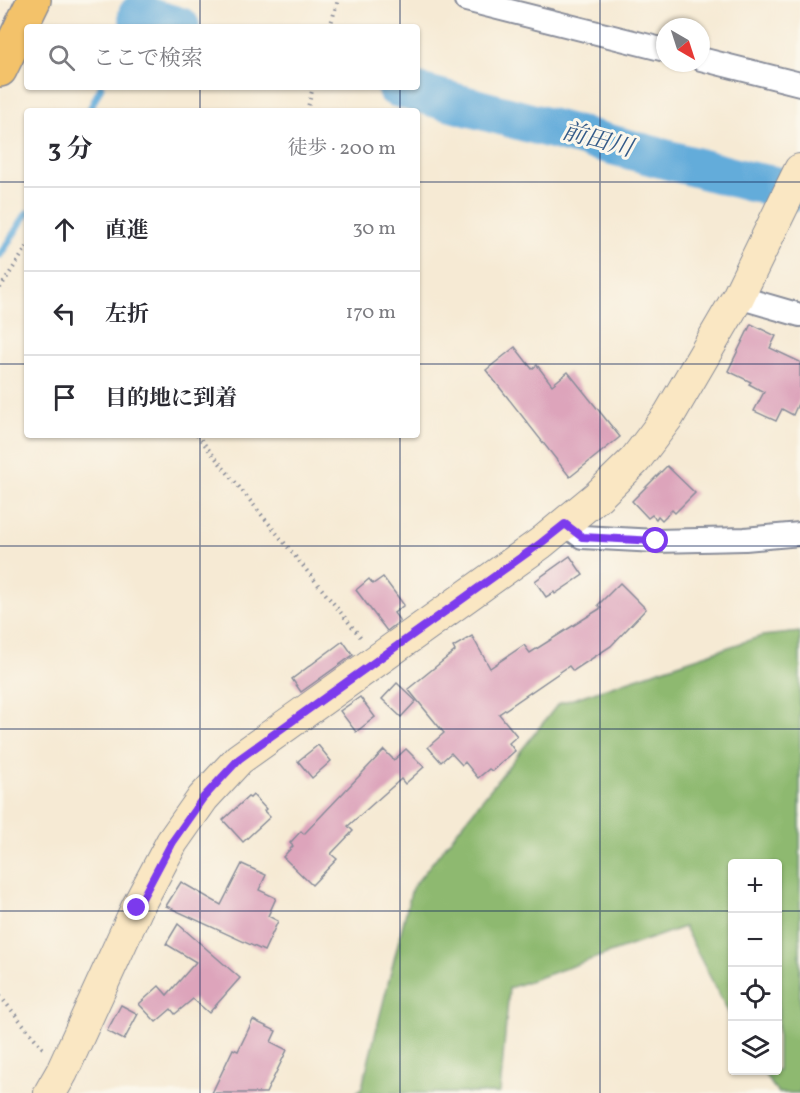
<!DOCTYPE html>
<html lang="ja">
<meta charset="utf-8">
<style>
body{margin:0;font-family:Vollkorn,"Noto Serif JP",serif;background:#f2f2f3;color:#2b2b33}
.controls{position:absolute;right:18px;bottom:18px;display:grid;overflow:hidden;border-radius:6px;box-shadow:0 2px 4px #0004}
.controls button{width:54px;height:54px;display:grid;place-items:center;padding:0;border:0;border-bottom:2px solid #e1e1e2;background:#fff;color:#2b2b33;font:30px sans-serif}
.compass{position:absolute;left:656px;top:18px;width:54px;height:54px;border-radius:50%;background:#fff;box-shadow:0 2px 4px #0004;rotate:141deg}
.stop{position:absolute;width:18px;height:18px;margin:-14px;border:4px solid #7c3aed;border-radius:50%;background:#fff}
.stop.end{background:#7c3aed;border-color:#fff;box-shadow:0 2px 6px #0008}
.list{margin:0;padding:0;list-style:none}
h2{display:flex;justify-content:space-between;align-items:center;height:78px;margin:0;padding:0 24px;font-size:26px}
h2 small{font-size:20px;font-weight:400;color:#7c7c81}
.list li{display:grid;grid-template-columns:39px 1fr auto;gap:18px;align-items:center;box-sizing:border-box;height:84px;padding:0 24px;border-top:2px solid #e1e1e2}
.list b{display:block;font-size:22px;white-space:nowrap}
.list em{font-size:20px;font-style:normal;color:#7c7c81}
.icon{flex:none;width:33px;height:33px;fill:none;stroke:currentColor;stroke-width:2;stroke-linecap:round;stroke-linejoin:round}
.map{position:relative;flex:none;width:800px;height:1093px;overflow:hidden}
.search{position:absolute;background:#fff;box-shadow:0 2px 4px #0004;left:24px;top:24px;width:396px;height:66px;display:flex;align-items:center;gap:15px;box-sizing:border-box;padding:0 21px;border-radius:6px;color:#7c7c81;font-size:22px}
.panel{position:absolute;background:#fff;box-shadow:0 2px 4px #0004;left:24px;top:108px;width:396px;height:330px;border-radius:6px}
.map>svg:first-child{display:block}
.forest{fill:#8eb970;stroke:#547467;stroke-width:1.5}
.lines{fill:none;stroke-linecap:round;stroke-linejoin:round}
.stream{stroke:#63acda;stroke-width:7}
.river{stroke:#63acda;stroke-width:40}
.building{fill:#dda4bb}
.street-casing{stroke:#888c99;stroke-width:26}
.secondary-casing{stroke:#888c99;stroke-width:34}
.highway-casing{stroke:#888c99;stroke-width:36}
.path{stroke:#888c99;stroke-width:4;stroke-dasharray:1.5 4.5;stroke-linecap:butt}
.street{stroke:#fff;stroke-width:22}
.secondary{stroke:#fae7c3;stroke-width:32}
.highway{stroke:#f3c26a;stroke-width:33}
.route{stroke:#7c3aed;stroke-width:8}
.grid{fill:none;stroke:#1b2f5e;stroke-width:1.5;stroke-opacity:0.55}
.labels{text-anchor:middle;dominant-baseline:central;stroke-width:6;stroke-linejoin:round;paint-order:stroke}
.water-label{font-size:24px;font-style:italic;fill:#345b89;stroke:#fbf7ec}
</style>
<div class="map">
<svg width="800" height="1093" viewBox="0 0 800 1093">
<rect width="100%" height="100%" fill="#fbf7ec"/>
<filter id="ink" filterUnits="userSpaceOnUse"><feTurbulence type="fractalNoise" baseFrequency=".0167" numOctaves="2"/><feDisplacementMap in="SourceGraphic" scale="12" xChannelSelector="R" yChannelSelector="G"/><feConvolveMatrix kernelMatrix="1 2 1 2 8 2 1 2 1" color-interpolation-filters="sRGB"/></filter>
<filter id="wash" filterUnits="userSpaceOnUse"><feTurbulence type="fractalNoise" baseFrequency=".008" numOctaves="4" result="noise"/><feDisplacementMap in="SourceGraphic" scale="24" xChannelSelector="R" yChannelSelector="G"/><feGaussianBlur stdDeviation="1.35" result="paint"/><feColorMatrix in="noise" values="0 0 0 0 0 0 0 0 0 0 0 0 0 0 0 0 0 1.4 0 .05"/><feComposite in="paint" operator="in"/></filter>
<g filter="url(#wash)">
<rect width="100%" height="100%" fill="#f6ead4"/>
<polygon class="forest" points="800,632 800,1093 778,1093 762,1071 778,1070 778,864 732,864 732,1019 684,927 509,988 500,1093 356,1093 362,1087 412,888 558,704 762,636"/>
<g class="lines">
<g class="stream">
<polyline points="132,27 138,15 142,0"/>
<polyline points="89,111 101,87"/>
<polyline points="0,255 27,213"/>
</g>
<g class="river">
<polyline points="138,15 180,27"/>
<polyline points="396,87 747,181 800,191"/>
</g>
</g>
<g id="blocks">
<g class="building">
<polygon points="751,324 776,336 770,348 800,362 800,399 793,415 782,409 776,421 754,411 764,392 749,384 751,382 728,371"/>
<polygon points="515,347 532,369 537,365 552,385 568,372 620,437 570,477 486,370"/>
<polygon points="667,466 695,493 675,513 672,510 662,520 658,516 656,519 652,515 648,518 632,501"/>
<polygon points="570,556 583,575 555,594 554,592 546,597 535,581"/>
<polygon points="383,577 404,605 394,613 400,621 387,631 356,590 369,579 373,584"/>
<polygon points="620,583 646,609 611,646 573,671 569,666 499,714 517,736 509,743 515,751 492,771 489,769 478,778 465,762 462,765 451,753 441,762 428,747 444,733 408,689 455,651 453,647 472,636 490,668 524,645 530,653 601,608 598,605"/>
<polygon points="343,641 353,655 301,692 292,679"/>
<polygon points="397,683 416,701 401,717 382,699"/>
<polygon points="360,697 375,717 356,732 340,711"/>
<polygon points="318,745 331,761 312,778 298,761"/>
<polygon points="406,749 424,767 405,784 401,779 348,826 353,831 331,854 337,859 312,885 283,857 293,846 290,843 301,831 304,834 384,750 394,760"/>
<polygon points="253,795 266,809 264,811 270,817 243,842 223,820 248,797 250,798"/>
<polygon points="242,864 266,875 259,890 276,898 268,916 278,921 264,951 166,906 181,882 221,905"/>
<polygon points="178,924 240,978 209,1013 193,999 175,1014 171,1009 156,1022 139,1004 159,986 167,995 196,962 166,944"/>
<polygon points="121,1005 138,1014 124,1040 107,1031"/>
<polygon points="253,1020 276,1031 271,1042 287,1050 266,1093 212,1093 233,1049 238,1051"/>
</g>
</g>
</g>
<g filter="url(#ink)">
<use href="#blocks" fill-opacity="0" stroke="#888c99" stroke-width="1.5"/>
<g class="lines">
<g class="street-casing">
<g id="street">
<polyline points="466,0 665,50"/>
<polyline points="701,59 800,84"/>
<polyline points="738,297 800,315"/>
<polyline points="565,524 582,537 656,541 745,539 800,534"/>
</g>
</g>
<g class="secondary-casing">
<polyline id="secondary" points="50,1093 62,1072 137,908 172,842 203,798 239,759 541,543 598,496 635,460 669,415 738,297 800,170"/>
</g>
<g class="highway-casing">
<polyline id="highway" points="0,70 34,0"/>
</g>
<g class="path">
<polyline points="330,27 338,0"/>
<polyline points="307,111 313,87"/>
<polyline points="0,288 27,247"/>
<polyline points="197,435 363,640"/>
<polyline points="0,996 45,1051"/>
</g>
<use href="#street" class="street"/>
<use href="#secondary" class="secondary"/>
<use href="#highway" class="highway"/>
</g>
</g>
<g class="lines" filter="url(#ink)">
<polyline class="route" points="137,908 172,842 203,798 239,759 541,543 565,524 582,537 656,541"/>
</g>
<path class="grid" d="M200 0V27M400 0V27M600 0V1093M200 87V111M400 87V111M0 182H27M417 182H800M0 364H27M417 364H800M200 435V1093M400 435V1093M0 546H800M0 729H800M0 911H732M778 911H800"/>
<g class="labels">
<g class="water-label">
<text transform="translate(597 141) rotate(15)">前田川</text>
</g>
</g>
</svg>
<div class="controls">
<button>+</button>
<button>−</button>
<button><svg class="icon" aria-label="locate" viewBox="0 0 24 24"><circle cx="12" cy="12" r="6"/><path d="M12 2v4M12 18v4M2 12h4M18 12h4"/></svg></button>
<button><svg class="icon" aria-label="layers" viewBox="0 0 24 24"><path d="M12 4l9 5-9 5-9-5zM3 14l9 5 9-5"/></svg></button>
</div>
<svg class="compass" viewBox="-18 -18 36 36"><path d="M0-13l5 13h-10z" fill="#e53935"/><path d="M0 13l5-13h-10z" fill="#7c7c81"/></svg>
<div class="stop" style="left:656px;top:541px"></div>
<div class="stop end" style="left:137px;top:908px"></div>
<div class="search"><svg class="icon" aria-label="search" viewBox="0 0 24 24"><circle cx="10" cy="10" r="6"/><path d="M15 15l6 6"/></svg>ここで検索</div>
<section class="panel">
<h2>3 分<small>徒歩 · 200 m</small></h2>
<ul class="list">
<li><svg class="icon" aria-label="ahead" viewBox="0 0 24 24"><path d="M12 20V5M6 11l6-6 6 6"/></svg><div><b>直進</b></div><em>30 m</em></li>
<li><svg class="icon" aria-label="left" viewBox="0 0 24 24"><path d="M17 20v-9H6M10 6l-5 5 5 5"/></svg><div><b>左折</b></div><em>170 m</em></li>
<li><svg class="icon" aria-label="arrive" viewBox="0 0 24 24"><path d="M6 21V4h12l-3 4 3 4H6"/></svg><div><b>目的地に到着</b></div></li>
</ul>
</section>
</div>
